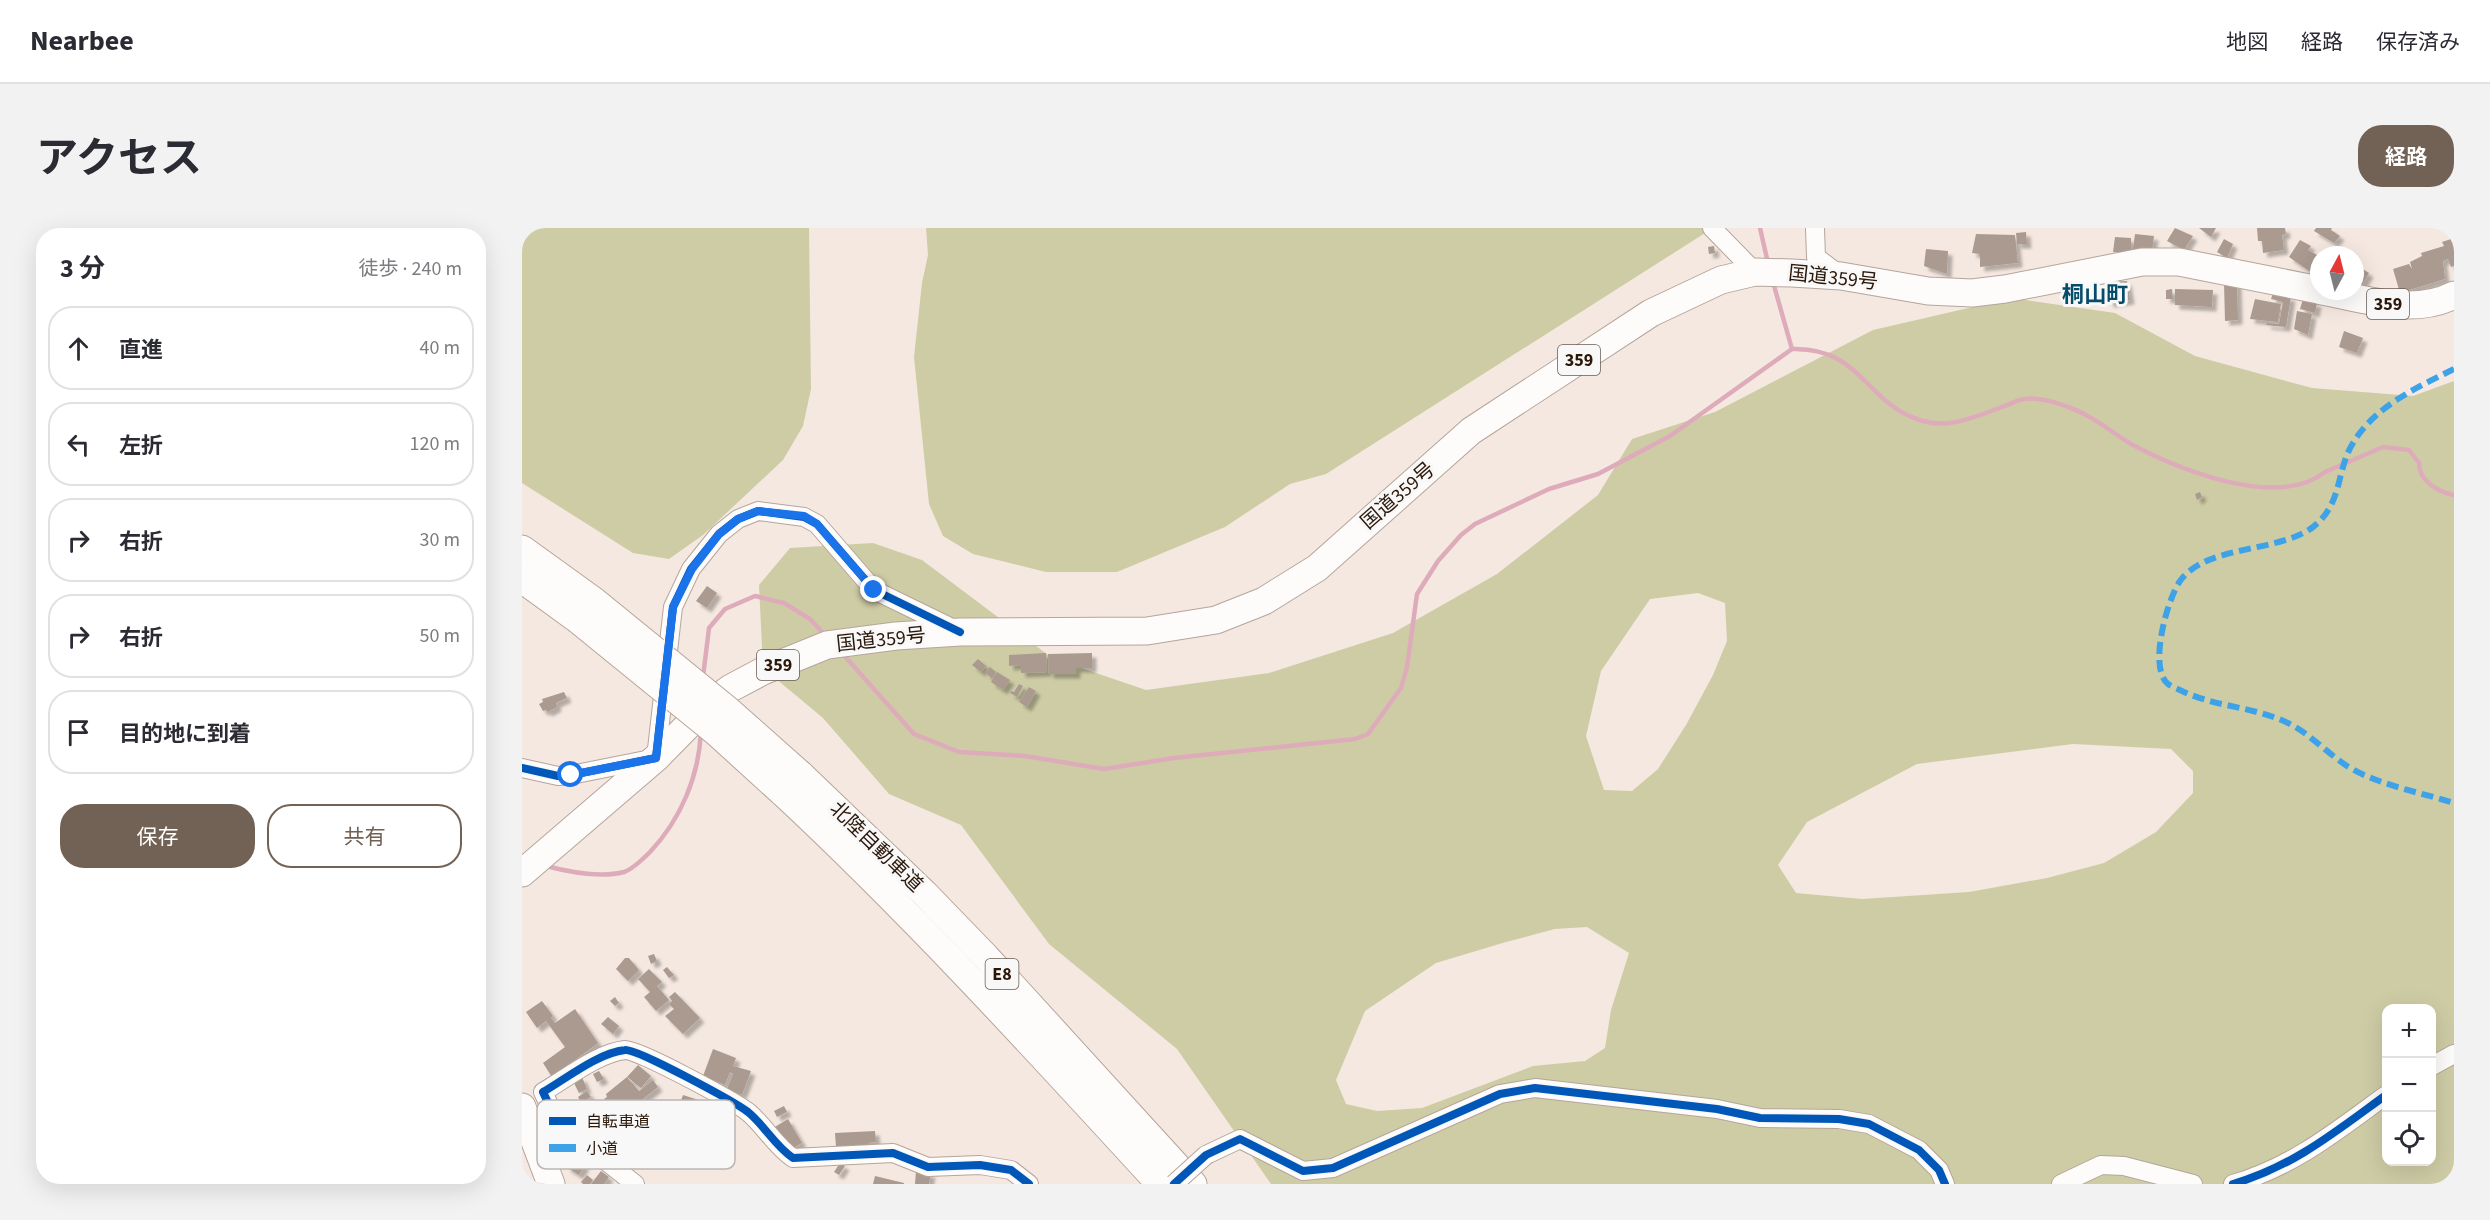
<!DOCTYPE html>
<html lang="ja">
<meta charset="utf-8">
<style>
body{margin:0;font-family:"Source Sans 3","Noto Sans JP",sans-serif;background:#f2f2f3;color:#2b2b33}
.controls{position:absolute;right:18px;bottom:18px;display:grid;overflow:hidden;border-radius:12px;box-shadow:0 6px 24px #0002}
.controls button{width:54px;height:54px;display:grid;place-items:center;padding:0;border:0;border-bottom:2px solid #e1e1e2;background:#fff;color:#2b2b33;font:30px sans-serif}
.compass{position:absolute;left:1788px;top:18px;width:54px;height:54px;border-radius:50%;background:#fff;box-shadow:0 6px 24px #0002;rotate:7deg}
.stop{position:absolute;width:18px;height:18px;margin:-14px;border:4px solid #1a73e8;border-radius:50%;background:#fff}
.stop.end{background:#1a73e8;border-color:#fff;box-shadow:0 2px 6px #0008}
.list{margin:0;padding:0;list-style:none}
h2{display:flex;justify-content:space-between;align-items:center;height:78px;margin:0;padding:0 24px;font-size:26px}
h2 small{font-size:20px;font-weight:400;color:#7c7c81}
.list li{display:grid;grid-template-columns:39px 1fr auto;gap:18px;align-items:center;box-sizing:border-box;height:84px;margin:0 12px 12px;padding:0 12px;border:2px solid #e1e1e2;border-radius:24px}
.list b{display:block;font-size:22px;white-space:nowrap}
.list em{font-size:20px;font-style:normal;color:#7c7c81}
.actions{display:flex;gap:12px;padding:18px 24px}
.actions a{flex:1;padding:14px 0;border:2px solid #726155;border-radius:24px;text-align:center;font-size:21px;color:#726155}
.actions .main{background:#726155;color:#fff}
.icon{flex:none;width:33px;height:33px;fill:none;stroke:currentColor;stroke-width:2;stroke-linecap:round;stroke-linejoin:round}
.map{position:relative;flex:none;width:1932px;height:956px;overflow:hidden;border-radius:24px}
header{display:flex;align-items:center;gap:36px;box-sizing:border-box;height:84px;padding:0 30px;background:#fff;border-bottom:2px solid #e1e1e2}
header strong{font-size:28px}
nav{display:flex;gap:33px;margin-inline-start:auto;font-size:21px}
.intro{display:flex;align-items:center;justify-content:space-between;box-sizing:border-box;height:144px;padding:0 36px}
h1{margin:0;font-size:42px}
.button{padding:15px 27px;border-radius:24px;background:#726155;color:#fff;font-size:21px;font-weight:700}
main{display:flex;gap:36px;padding:0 36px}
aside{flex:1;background:#fff;border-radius:24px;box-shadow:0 6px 24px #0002}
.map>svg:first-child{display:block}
.forest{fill:#cecca5;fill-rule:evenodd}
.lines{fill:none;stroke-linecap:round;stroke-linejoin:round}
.stream{stroke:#deabbb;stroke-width:4.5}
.building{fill:#ab9a90;filter:url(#shadow)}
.minor-casing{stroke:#b5a59b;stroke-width:20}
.highway-casing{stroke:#b5a59b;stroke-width:29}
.minor{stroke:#fefcfa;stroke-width:18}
.highway{stroke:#fefcfa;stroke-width:27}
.minor-bridge-casing{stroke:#b5a59b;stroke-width:20;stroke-linecap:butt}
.highway-bridge-casing{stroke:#b5a59b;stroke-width:29;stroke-linecap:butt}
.minor-bridge{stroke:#fefcfa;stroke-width:18}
.highway-bridge{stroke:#fefcfa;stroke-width:27}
.quiet{stroke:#3ea2e9;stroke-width:6;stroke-dasharray:12 6;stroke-linecap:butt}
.cycleway-casing{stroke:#f8f8f8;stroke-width:11}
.cycleway{stroke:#0057b8;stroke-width:8}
.route{stroke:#1a73e8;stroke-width:8}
.labels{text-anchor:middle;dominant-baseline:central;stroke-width:6;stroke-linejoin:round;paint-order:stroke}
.shield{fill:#f8f8f8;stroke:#695b51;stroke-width:1.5}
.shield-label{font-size:18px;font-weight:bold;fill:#2c180a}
.street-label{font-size:20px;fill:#2c180a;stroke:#f8f8f8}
.quarter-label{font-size:22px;font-weight:bold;fill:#054c6a;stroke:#f8f8f8}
.key{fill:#f8f8f8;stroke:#bbb5b1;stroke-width:1.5}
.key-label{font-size:16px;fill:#2c180a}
</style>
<header>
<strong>Nearbee</strong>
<nav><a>地図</a><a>経路</a><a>保存済み</a></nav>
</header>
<div class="intro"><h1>アクセス</h1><a class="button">経路</a></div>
<main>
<aside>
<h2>3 分<small>徒歩 · 240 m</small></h2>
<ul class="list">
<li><svg class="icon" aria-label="ahead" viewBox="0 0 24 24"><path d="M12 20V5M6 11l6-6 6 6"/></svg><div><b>直進</b></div><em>40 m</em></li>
<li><svg class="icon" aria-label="left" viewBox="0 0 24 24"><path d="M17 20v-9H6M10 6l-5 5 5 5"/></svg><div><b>左折</b></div><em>120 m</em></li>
<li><svg class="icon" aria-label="right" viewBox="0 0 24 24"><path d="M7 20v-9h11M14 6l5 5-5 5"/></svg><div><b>右折</b></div><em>30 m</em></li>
<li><svg class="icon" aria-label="right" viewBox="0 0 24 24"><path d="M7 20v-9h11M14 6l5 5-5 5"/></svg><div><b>右折</b></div><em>50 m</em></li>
<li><svg class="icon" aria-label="arrive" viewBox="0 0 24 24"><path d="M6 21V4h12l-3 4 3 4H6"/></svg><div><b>目的地に到着</b></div></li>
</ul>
<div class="actions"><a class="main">保存</a><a>共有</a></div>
</aside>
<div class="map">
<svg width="1932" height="956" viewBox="0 0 1932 956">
<defs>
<filter id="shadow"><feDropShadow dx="4.5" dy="4.5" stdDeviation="1.5" flood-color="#0004"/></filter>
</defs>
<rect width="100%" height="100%" fill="#f5e8e0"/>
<g class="forest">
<polygon points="0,0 287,0 289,161 281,198 261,232 181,307 147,331 111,325 0,255"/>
<polygon points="404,0 1191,0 804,246 768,256 703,299 595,344 524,344 451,326 421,308 407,276 392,129 400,55 406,27"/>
<path d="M1490 70 1593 85 1673 128 1790 160 1891 168 1932 153V956H749L655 821 527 716 439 597 367 566 301 490 241 440 237 357 268 320 351 315 400 332 530 430 624 462 747 445 871 405 975 346 1076 267 1110 211 1193 184 1351 102ZM1176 365 1203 375 1205 413 1191 447 1164 497 1136 541 1110 563 1082 562 1064 508 1079 443 1128 371ZM1551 516 1649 521 1671 543V565L1634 604 1582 635 1525 650 1447 664 1340 671 1274 665 1256 637 1285 594 1395 536ZM1065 699 1107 725 1089 782 1083 820 1063 833 1011 838 900 880 855 883 824 876 814 852 843 783 914 735 984 714 1033 701ZM1864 780H1910V934H1864Z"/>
</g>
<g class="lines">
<g class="stream">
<polyline points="1238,0 1246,35"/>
<polyline points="1251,54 1270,121"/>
<path d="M319 424 392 506 437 524 503 528 582 541 652 530 833 511 846 506 879 460 885 439 895 366 916 333 939 307 953 296 1027 261 1076 246 1148 208 1270 121C1341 119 1343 177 1401 193 1428 201 1455 188 1480 179 1487 177 1495 172 1502 171 1516 169 1533 174 1546 179 1568 186 1589 204 1609 216 1656 241 1755 282 1803 244L1861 219 1887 222 1897 235C1897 253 1916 264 1932 267"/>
<polyline points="181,449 187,400 203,381 233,368 262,375 288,391 303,407"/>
<path d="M24 638C47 644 79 650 102 644 111 641 121 631 128 624 159 591 177 548 179 503"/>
</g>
</g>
<g class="building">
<polygon points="1653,0 1671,8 1662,22 1645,13"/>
<polygon points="1677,0 1694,0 1689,9"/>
<polygon points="1735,0 1763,0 1764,6 1760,7 1762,22 1741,25 1740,13 1736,13"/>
<polygon points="1794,0 1810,0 1809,2 1818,8 1812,15 1792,3"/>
<polygon points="1504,4 1505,16 1495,16 1494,5"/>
<polygon points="1454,6 1493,7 1496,35 1458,39 1458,26 1450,25"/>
<polygon points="1613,6 1632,8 1630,23 1611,21"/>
<polygon points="1593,9 1609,10 1609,24 1591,24"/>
<polygon points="1932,10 1932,38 1929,39 1926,31 1921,33 1923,51 1878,65 1871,41 1887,36 1890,41 1888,34 1900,28 1899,25 1922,18 1920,14"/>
<polygon points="1702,11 1711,16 1705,30 1695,24"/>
<polygon points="1778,12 1789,18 1786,22 1797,28 1797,36 1790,45 1767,29"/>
<polygon points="1192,18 1193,25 1187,26 1186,19"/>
<polygon points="1404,21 1426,23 1425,46 1402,38"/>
<polygon points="1833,36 1847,45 1838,60 1833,57"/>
<polygon points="1605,53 1608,72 1587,75 1587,54"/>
<polygon points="1715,54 1716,92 1703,93 1702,55"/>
<polygon points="1650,61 1651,71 1644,71 1644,62"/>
<polygon points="1653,61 1691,62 1690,79 1653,77"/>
<polygon points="1751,65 1769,69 1764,99 1744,97 1745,95 1757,96 1761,74 1749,71"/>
<polygon points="1733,71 1759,76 1756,94 1728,91"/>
<polygon points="1781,71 1795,75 1793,85 1778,81"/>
<polygon points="1775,83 1790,86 1786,107 1772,101"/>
<polygon points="1822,103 1841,110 1835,125 1817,119"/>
<polygon points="1678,264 1680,269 1675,272 1673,266"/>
<polygon points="185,358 195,365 185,380 174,373"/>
<polygon points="524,425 525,444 499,445 499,437 487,438 487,427"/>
<polygon points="570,425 570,440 554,440 554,446 527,446 526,426"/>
<polygon points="456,431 464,438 459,444 450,437"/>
<polygon points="468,439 474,444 470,450 463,445"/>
<polygon points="475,444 488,452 481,462 469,454"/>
<polygon points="497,456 501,458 495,469 488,465 489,463 492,464"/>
<polygon points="507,459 514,463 505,479 497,474"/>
<polygon points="42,464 45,470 34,475 35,479 26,484 24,482 21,483 17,476 21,474 20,471"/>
<polygon points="132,726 135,733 129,736 126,728"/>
<polygon points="103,730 107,730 117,742 106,753 94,741"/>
<polygon points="145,739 152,747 147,750 141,742"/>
<polygon points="127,741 140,754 135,758 147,772 134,783 122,769 128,764 116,751"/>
<polygon points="153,764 178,790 161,806 143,788 152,781 147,776 150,773 147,769"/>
<polygon points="93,769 97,775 93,778 88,773"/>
<polygon points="20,773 31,788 29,790 33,795 53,781 76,815 30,849 21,835 43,819 24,793 15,800 4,784"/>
<polygon points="86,789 97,798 91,806 79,796"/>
<polygon points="191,821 214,830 211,838 229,843 220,867 205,861 211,846 208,844 203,857 181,848"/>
<polygon points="116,837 129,848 119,860 105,849"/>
<polygon points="77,843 82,851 75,854 71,846"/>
<polygon points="60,849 65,861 57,865 51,853"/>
<polygon points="105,849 117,863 131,852 136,859 116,875 124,884 112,894 105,886 113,880 109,875 95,887 82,871 85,869 84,866"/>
<polygon points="65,863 69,869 59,875 56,869"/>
<polygon points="161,867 189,876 183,898 158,890 161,879 157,878"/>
<polygon points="262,878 265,884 255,889 252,883"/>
<polygon points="266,891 280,915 267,922 251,900"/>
<polygon points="353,903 354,914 346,915 346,921 314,919 313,905"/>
<polygon points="50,929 63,937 57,947 44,939"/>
<polygon points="318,935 323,938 317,947 312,944"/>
<polygon points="79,943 87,949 82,956 69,956"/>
<polygon points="394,943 409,945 407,956 393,956"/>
<polygon points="65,947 71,952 68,956 61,956 59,954"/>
<polygon points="353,948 382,955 382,956 351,956"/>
</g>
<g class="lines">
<g class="minor-casing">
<g id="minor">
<polyline points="1190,0 1233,44"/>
<polyline points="1293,0 1294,29 1319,48"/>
<polyline points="0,540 36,548 49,547 134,530 151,379 169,341 197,306 216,291 236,283 282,289 295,296 352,362 434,402"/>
<polyline points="1910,838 1932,826"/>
<path d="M51 907 35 894 21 864C45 850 76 825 103 822 114 820 213 874 226 884 243 898 253 918 271 930L371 925 406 939 458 937 489 942 507 956"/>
<polyline points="16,923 51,907 113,956"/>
<polyline points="684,927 718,911 781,943 811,940 978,866 1013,860 1195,881 1238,890 1317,891 1347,896 1397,922 1417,942 1423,956"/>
<polyline points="1539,956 1579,937 1602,938 1671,956"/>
<path d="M1711 956C1772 938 1813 904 1864 867"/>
</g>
</g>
<g class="highway-casing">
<g id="highway">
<path d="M1800 63C1842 71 1891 88 1932 67"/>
<polyline points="0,321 72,373"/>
<polyline points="0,351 55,391"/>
<polyline points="278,546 403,666 464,729 671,956"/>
<path d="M260 564C393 688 515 822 638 956"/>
<polyline points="0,645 134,530 187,476 209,460 241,443 305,417 374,408 438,404 625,403 694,392 742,373 795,340 949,203 1129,85 1199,52 1233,44 1270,45 1319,48 1406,63 1450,65 1483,61 1620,34 1657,34 1797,62"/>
<polyline points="0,879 29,956"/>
</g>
</g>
<use href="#minor" class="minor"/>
<use href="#highway" class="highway"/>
<g class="minor-bridge-casing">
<polyline id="minor-bridge" points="652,956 684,927"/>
</g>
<g class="highway-bridge-casing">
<g id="highway-bridge">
<polyline points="72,373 207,483 278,546"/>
<polyline points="55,391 194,504 260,564"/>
</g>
</g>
<use href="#minor-bridge" class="minor-bridge"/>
<use href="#highway-bridge" class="highway-bridge"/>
<path class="quiet" d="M1932 141C1896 159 1853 178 1831 215 1814 242 1821 276 1791 299 1757 325 1685 316 1658 353 1645 372 1626 440 1646 456 1650 459 1657 461 1662 464 1695 479 1733 479 1766 495 1787 505 1805 525 1825 538 1856 557 1897 564 1932 575"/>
<g class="cycleway-casing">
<g id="cycleway">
<polyline points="0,540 36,548 49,547 134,530 151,379 169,341 197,306 216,291 236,283 282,289 295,296 352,362 438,404"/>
<path d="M51 907 35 894 21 864C45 850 76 825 103 822 114 820 213 874 226 884 243 898 253 918 271 930L371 925 406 939 458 937 489 942 507 956"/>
<polyline points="652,956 684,927 718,911 781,943 811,940 978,866 1013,860 1195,881 1238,890 1317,891 1347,896 1397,922 1417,942 1423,956"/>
<path d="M1711 956C1772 938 1813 904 1864 867"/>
</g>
</g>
<use href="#cycleway" class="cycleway"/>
</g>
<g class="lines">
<polyline class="route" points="49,547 134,530 151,379 170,341 197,306 216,291 236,283 282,288 295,296 352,362"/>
</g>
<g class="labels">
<g class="shield">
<rect x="1845" y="61" width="42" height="30" rx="4.5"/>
<rect x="1036" y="117" width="42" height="30" rx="4.5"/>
<rect x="235" y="422" width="42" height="30" rx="4.5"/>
<rect x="463.5" y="731" width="33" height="30" rx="4.5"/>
</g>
<g class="shield-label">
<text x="1866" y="76">359</text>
<text x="1057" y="132">359</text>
<text x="256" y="437">359</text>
<text x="480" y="746">E8</text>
</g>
<g class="street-label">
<text transform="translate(1311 50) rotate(6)">国道359号</text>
<text transform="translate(876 268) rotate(-41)">国道359号</text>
<text transform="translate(359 412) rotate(-6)">国道359号</text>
<text transform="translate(354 619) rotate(44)">北陸自動車道</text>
</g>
<g class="quarter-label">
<text x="1573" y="67">桐山町</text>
</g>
</g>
<rect x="15" y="872" width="198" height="69" rx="9" class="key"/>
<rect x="27" y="889" width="27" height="8" fill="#0057b8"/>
<rect x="27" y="916" width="27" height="8" fill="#3ea2e9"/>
<g class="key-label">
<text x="64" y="899">自転車道</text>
<text x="64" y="926">小道</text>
</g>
</svg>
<div class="controls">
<button>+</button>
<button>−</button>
<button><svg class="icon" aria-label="locate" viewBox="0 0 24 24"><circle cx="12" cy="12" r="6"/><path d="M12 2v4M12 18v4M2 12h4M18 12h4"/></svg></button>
</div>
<svg class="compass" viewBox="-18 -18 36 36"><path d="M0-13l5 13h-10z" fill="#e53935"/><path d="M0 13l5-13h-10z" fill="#7c7c81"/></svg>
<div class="stop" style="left:49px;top:547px"></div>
<div class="stop end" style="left:352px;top:362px"></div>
</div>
</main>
